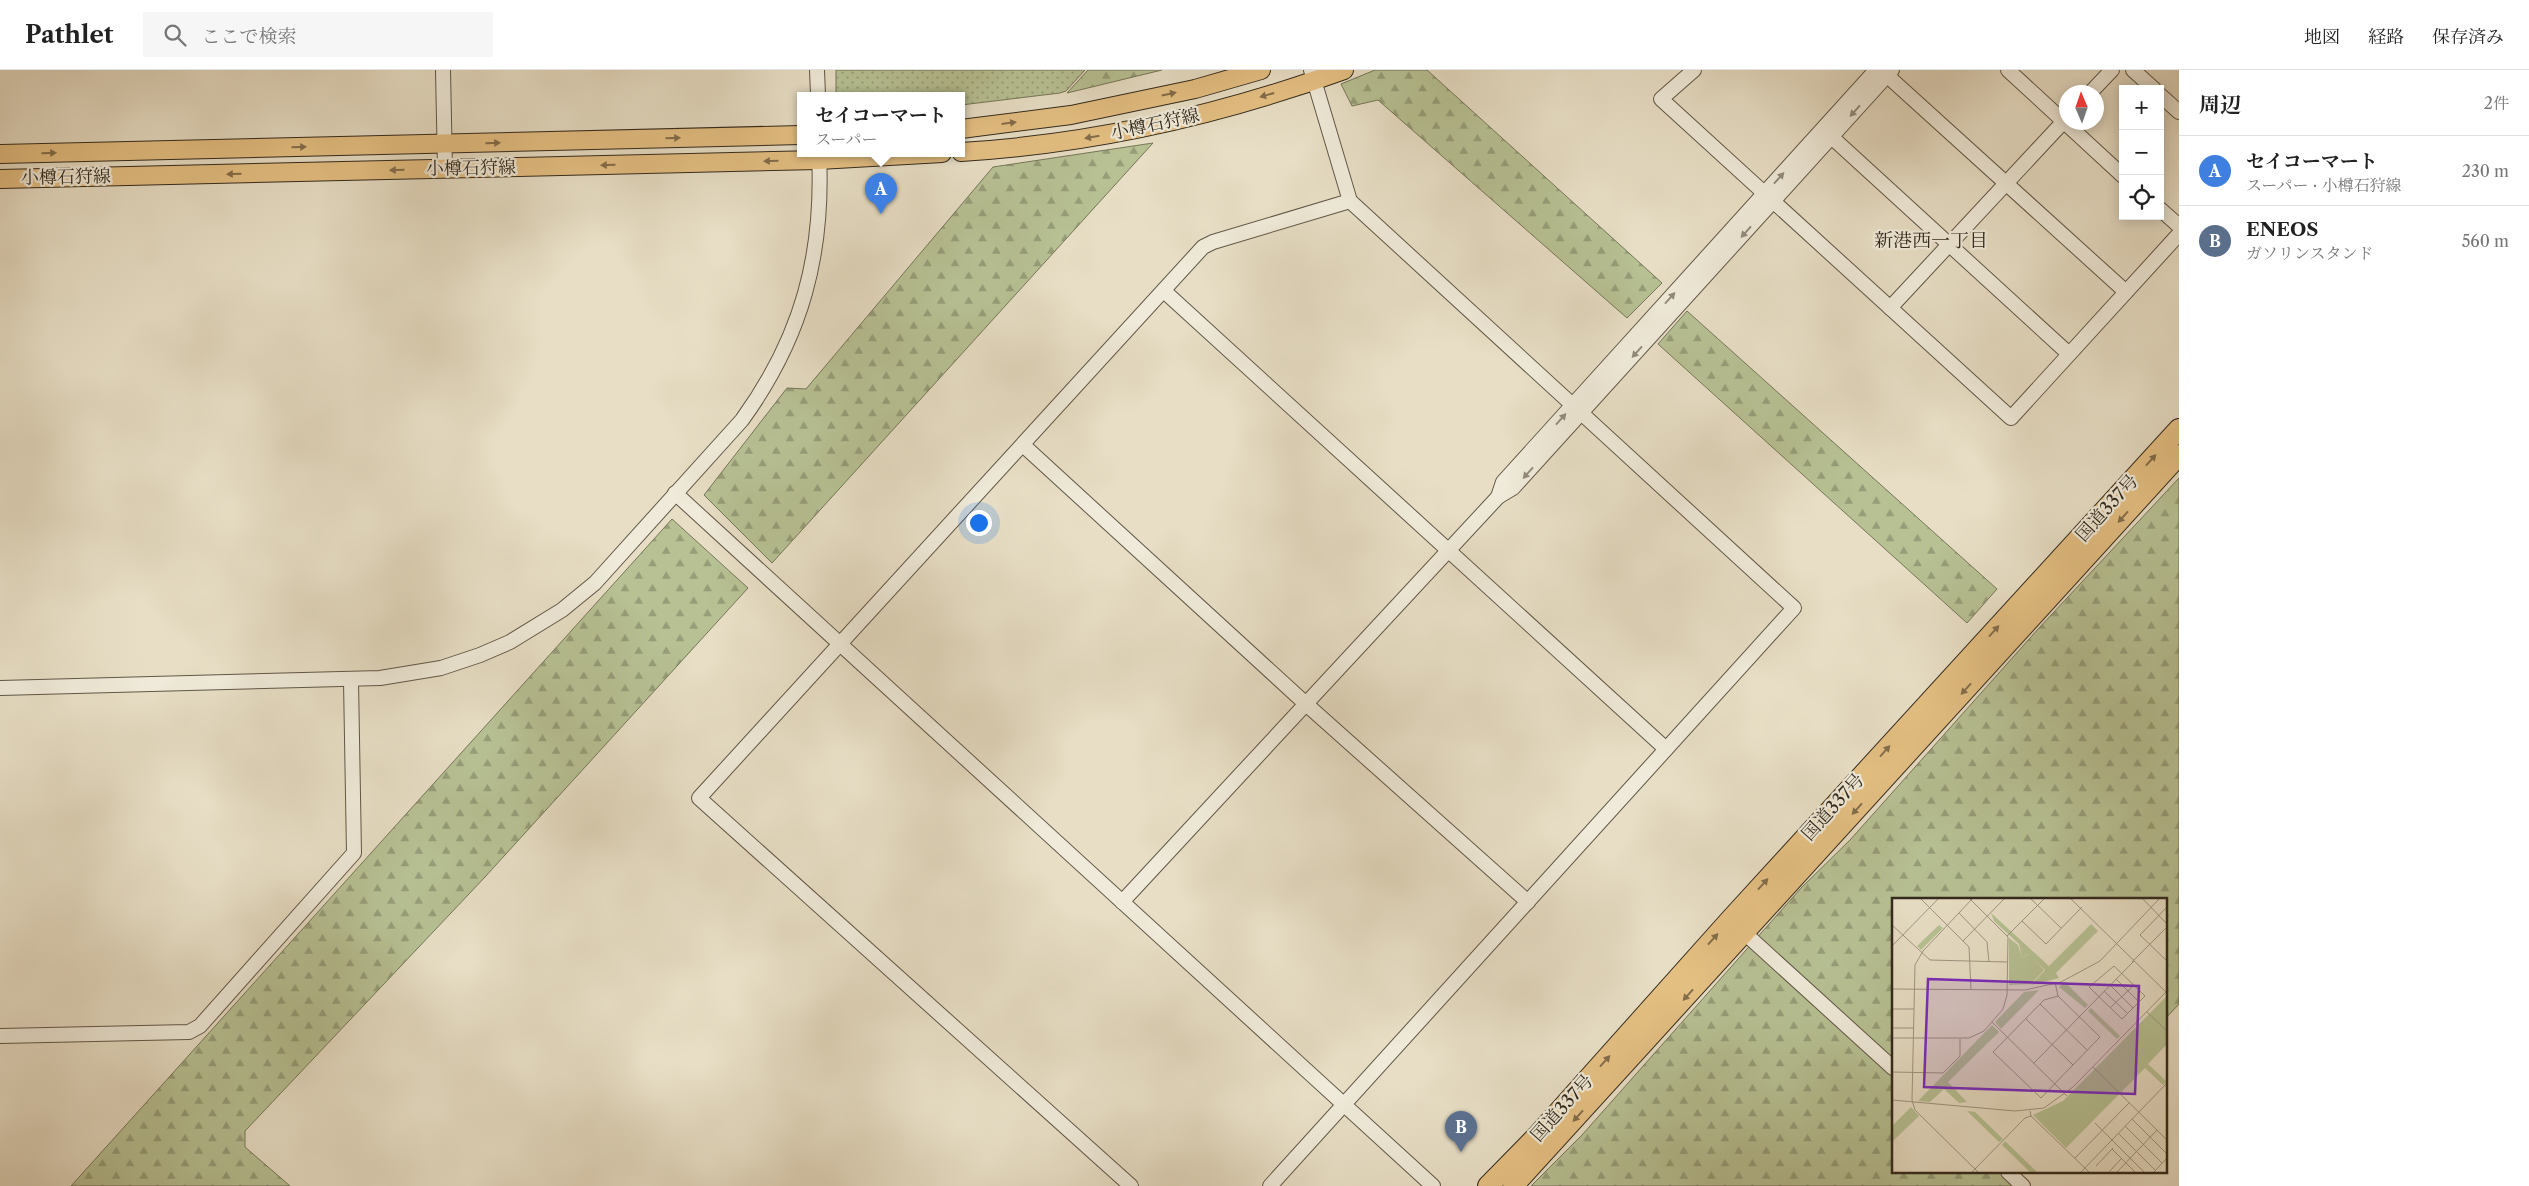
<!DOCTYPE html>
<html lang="ja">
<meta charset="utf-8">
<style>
body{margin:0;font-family:"Libre Caslon Text","Noto Serif JP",serif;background:#f6f6f6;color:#222}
.controls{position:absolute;right:15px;top:15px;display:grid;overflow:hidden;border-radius:0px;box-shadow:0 2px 12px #0003}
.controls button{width:45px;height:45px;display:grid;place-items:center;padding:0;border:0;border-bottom:1px solid #e0e0e0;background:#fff;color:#222;font:25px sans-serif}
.compass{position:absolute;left:2059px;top:15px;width:45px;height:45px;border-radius:50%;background:#fff;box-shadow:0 2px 12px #0003;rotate:358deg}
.you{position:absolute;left:978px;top:452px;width:18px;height:18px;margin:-12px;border:4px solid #fff;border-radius:50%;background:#1a73e8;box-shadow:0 0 0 8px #1a73e833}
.badge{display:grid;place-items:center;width:32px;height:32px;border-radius:50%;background:#7c3aed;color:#fff;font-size:16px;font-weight:700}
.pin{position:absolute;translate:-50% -41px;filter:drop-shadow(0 1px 2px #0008)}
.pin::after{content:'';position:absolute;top:26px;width:18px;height:15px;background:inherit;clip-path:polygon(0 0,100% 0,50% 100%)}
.popup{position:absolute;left:797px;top:22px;width:168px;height:65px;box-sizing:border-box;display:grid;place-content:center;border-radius:0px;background:#fff;filter:drop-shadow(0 1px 4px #0005);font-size:16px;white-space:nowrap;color:#767676}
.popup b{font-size:19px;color:#222}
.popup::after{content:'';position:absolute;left:50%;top:100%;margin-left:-10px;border:10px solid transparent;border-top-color:#fff}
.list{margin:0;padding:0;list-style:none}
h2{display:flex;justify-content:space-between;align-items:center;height:65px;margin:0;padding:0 20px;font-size:21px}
h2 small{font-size:16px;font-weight:400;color:#767676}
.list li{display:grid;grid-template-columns:32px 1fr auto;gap:15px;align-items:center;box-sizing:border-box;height:70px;padding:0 20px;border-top:1px solid #e0e0e0}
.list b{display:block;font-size:19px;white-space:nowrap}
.list p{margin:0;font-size:16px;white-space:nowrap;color:#767676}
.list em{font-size:16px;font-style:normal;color:#767676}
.icon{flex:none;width:28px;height:28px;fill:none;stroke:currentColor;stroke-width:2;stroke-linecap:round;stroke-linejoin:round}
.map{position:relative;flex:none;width:2179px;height:1116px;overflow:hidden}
header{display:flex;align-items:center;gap:30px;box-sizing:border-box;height:70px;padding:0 25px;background:#fff;border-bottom:1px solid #e0e0e0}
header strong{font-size:24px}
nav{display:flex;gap:28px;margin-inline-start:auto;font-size:18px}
.search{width:350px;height:45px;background:#f6f6f6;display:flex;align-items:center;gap:12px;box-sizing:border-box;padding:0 18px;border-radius:0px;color:#767676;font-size:19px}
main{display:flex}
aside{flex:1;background:#fff}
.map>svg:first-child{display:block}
.forest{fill:url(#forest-firs);stroke:#767658}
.park{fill:url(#park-dots);stroke:#767658}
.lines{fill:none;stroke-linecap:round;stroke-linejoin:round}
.minor-casing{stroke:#615747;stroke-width:16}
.major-casing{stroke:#342a1d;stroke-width:20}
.highway-casing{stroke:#342a1d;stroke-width:22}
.minor{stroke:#efead9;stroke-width:14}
.major{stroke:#e4bf82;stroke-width:18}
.highway{stroke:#e4bf82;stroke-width:20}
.oneway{fill:#836d4a}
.oneway2{fill:#928a7b}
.labels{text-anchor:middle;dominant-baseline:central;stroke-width:4.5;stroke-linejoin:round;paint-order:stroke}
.street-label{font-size:18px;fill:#342a1d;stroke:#efead9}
.neighbourhood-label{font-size:19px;fill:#342a1d;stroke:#efead9}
.inset-road{fill:none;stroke:#9f9682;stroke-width:1}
.view{fill:#7b2cbf;fill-opacity:0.15;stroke:#7b2cbf;stroke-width:2.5}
.inset-edge{fill:none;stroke:#342a1d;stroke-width:2.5}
</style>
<header>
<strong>Pathlet</strong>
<div class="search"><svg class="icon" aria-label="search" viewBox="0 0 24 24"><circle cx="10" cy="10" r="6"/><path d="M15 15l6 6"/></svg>ここで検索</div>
<nav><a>地図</a><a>経路</a><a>保存済み</a></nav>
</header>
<main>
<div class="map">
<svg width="2179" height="1116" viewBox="0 0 2179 1116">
<defs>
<pattern id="forest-firs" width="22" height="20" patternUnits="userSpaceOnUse" patternTransform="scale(1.25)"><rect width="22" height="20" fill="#b7c194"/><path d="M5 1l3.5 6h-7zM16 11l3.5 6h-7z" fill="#969d78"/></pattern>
<pattern id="park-dots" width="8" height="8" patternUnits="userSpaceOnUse" patternTransform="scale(1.25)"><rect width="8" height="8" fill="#b7c194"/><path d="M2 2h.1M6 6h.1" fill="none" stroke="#969d78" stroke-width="1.8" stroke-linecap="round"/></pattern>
</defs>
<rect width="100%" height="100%" fill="#e7dec5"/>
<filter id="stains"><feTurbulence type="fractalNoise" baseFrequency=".004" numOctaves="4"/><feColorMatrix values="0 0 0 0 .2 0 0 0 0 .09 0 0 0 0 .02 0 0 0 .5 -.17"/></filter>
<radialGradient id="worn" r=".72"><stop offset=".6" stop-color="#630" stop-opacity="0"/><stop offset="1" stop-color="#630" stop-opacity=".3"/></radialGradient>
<g class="forest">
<polygon points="1088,0 1162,0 1067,23"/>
<polygon points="1375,0 1427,0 1662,213 1627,248 1378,30 1352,36 1341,14"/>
<polygon points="1153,73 772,493 704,425 787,318 806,319 993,97"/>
<polygon points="1687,241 1997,519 1967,553 1658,274"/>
<polygon points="2179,408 2179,934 2165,949 2165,830 1893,830 1893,1102 2024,1102 2011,1116 1531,1116 1582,1065 1801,818 1850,770 2039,558"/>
<polygon points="672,449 748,518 485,807 245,1061 245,1077 290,1116 71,1116"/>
</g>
<polygon class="park" points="836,0 1085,0 1066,21 1060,23 961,35 961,25 836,25"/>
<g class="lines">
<g class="minor-casing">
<g id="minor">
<polyline points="443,0 445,99"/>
<polyline points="817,0 818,25"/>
<polyline points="1694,0 1661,29 2011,348 2179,164"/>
<polyline points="1881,0 2126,222"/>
<polyline points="2008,0 2123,106"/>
<polyline points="2133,0 2154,19"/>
<polyline points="2091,22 2112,0"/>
<polyline points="2160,25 2179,42"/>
<polyline points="1825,61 2069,284"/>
<polyline points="2160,139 2179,156"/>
<polyline points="1164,221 1666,679"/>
<polyline points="1890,238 2066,49"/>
<polyline points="1023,375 1306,634 1528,832"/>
<polyline points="675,423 1433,1116"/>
<polyline points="1498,427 1503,412 1876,0"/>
<path d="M0 618 380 608 441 598 480 585 510 572 562 540 595 513 742 350C802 267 824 185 819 83"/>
<polyline points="1122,832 1498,427 1513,418 1892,0"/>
<polyline points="1738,857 1893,998"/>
<polyline points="0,966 189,962 200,956 354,783 351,611"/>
<polyline points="2008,1102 2023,1116"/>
<polyline points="1131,1116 699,728 1203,177 1213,172 1350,131"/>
<polyline points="1270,1116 1794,538 1350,131 1311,0"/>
</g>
</g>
<g class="major-casing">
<g id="major">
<polyline points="961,59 1071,45 1195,19 1261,0"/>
<path d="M961 82C1091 74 1221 45 1344 0"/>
<polyline points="0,84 801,65"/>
<polyline points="0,109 819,90 942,83"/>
</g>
</g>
<g class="highway-casing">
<g id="highway">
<polyline points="1488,1116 1537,1066 1730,850 2179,359"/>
<polyline points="1513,1116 2179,385"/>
</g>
</g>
<use href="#minor" class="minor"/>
<use href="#major" class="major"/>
<use href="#highway" class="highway"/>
</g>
<defs><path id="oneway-solid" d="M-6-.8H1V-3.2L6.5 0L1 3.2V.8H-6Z" transform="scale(1.25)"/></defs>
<g class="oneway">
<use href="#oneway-solid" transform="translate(1169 24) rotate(-12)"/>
<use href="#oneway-solid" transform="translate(1267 25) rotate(164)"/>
<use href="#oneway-solid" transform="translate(1009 53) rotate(-7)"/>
<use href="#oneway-solid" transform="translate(1092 67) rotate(170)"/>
<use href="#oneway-solid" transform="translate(673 68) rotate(-1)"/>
<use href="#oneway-solid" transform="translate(493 73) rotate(-1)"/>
<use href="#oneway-solid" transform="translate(299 77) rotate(-1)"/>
<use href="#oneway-solid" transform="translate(49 83) rotate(-1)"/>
<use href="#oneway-solid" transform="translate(771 91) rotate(179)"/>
<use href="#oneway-solid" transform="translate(608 95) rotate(179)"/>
<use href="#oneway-solid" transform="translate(397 100) rotate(179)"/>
<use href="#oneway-solid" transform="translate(234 104) rotate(179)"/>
<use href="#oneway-solid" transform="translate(2151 390) rotate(-48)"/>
<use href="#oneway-solid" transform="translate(2123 447) rotate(132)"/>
<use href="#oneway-solid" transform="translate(1994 561) rotate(-48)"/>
<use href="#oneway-solid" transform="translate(1966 619) rotate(132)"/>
<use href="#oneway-solid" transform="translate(1885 681) rotate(-48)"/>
<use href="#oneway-solid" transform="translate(1857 739) rotate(132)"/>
<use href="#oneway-solid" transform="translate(1763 814) rotate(-48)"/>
<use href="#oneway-solid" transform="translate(1713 869) rotate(-48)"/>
<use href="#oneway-solid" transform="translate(1688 925) rotate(132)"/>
<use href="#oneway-solid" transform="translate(1605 991) rotate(-48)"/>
<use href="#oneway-solid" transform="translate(1578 1046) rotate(132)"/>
</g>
<g class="oneway2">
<use href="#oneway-solid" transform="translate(1855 41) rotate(132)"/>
<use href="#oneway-solid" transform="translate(1779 108) rotate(-48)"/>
<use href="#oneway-solid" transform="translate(1746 162) rotate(132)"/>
<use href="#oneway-solid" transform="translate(1670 228) rotate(-48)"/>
<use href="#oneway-solid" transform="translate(1637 282) rotate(132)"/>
<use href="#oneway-solid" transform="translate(1561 349) rotate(-48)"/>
<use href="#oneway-solid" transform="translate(1528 403) rotate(132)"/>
</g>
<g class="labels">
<g class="street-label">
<text transform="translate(1155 54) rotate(-12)">小樽石狩線</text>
<text transform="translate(471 98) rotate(-1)">小樽石狩線</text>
<text transform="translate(66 107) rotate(-1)">小樽石狩線</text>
<text transform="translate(2107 438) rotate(-48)">国道337号</text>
<text transform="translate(1833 737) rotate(-48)">国道337号</text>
<text transform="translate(1562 1038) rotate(-48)">国道337号</text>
</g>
<g class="neighbourhood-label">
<text x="1931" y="170">新港西一丁目</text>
</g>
</g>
<g transform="translate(1892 828)">
<rect width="275" height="275" fill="#e7dec5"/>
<path d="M99 15 157 68 199 26 206 33 164 75 167 80 139 87 153 72 136 56 130 60 127 46 102 23ZM47 27 51 30 29 52 25 48ZM173 84 196 107 193 110 167 89ZM147 92 109 131 103 124 132 94ZM275 98V146L256 166 275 184 271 187 253 170 174 250 141 217 171 203ZM199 110 228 138 225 141 196 113ZM100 127 107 134 56 184 75 204 67 205 52 191 38 204 26 203ZM19 209 27 218 0 244V228ZM75 213 83 214 111 241 107 244ZM113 243 146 275H139L110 247Z" fill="#b7c194"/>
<path d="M117 40 126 47 130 60 137 56 152 72 139 86 117 87Z" fill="#b7c194"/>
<path class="inset-road" d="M28 0 77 49 79 92M81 0 31 53 23 67 20 202 23 212 87 275M138 0 169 30M178 0 275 95M250 0 275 26M275 9 248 37 275 63M67 15 95 44 97 64M130 23 154 46 190 9M0 27 38 62 115 64M115 38 153 0M71 43 113 0M0 48 47 0M240 64 275 29M222 68 253 98 230 121 197 89ZM224 81 247 104M163 84 166 98 208 139 149 200 101 154 152 102 166 98M218 87 241 110M0 91 133 92 169 84 208 63 268 0M212 93 235 115M148 106 195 152M218 110 242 87M0 111H22M255 114 275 133M134 121 181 167M100 124 175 198M0 130H22M0 140H77L92 133 111 111 115 97 116 39 77 0M142 165 242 63M201 169 275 242M0 174 51 175 68 158V141M0 202 123 213 152 210 181 189 275 93M138 213 139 218 198 275M240 221 275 256M203 225 253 275M233 228 270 265M226 235 263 272M220 251 244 275M183 260 237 205M204 268 221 250M79 275 133 220 139 218M188 275 275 185M216 275 230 260M224 275 265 232M261 275 275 260"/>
<path class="view" d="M36 81 247 88 243 196 32 189Z"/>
<rect width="275" height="275" class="inset-edge"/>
</g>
<rect width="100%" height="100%" filter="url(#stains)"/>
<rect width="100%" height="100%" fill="url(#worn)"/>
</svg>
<div class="controls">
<button>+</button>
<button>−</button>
<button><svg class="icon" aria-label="locate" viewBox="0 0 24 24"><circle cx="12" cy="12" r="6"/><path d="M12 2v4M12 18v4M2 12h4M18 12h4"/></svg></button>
</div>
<svg class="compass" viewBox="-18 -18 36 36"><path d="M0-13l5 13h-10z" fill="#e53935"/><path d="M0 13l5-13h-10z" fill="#767676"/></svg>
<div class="you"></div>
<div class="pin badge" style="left:881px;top:144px;background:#3f7fe0">A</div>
<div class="popup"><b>セイコーマート</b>スーパー</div>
<div class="pin badge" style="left:1461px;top:1082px;background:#5c6f8a">B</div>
</div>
<aside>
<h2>周辺<small>2件</small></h2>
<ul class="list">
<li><span class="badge" style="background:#3f7fe0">A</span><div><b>セイコーマート</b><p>スーパー · 小樽石狩線</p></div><em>230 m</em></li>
<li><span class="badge" style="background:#5c6f8a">B</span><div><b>ENEOS</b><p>ガソリンスタンド</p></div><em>560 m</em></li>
</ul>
</aside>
</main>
